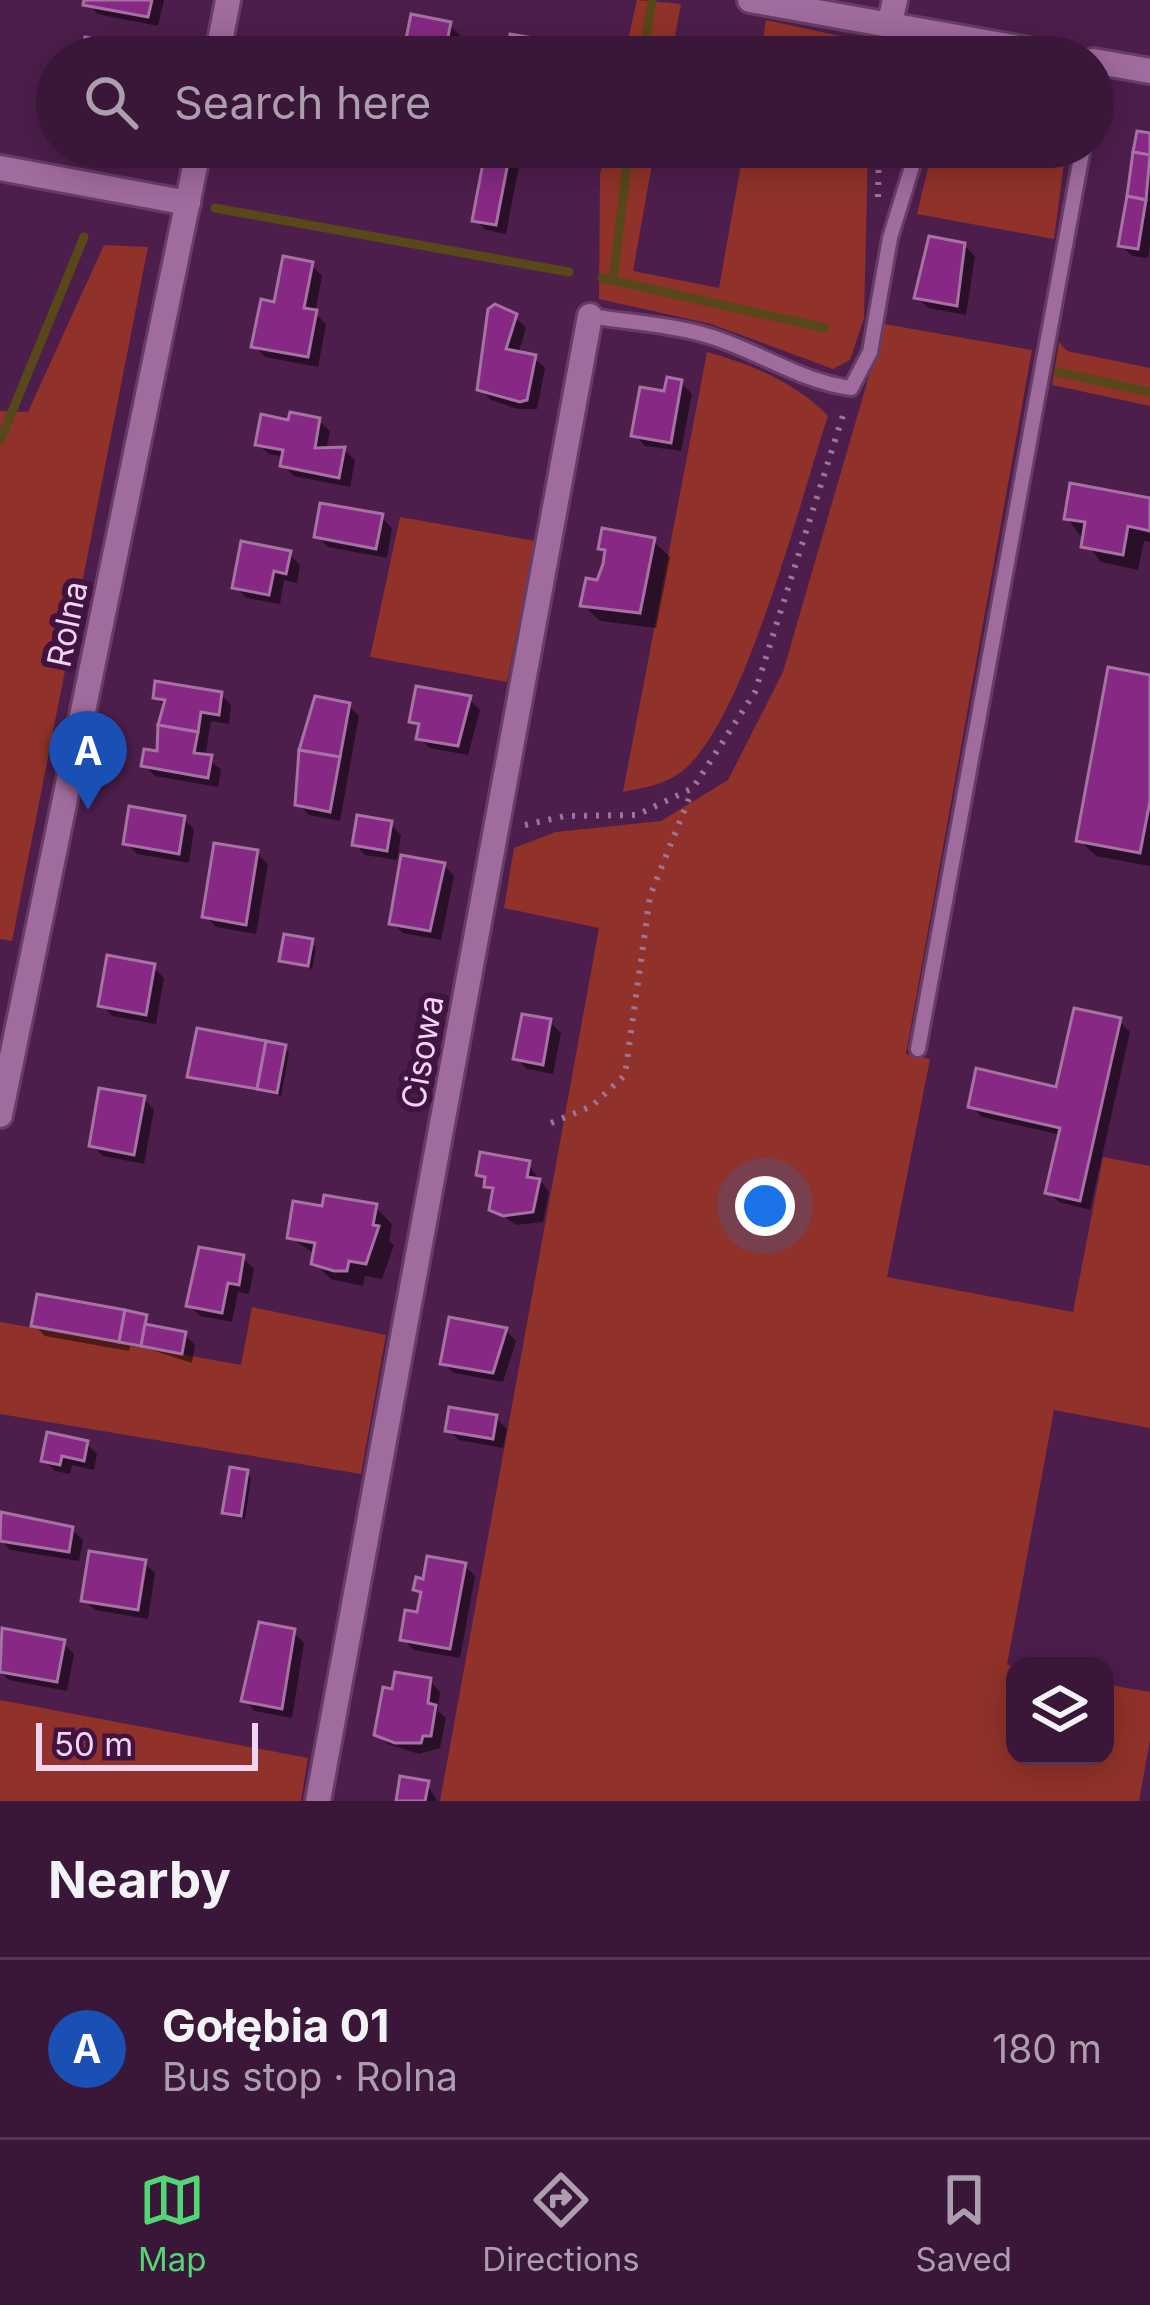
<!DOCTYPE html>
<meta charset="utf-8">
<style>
body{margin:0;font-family:Inter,sans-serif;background:#452343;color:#f1f3f6}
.controls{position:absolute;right:36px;bottom:36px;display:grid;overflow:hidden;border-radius:24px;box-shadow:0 6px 30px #0003}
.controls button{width:108px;height:108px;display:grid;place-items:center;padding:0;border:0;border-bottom:3px solid #543553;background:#3a1638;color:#f1f3f6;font:60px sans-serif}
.scale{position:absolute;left:36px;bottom:30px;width:222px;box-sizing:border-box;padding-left:12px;border:6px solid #f1d4ef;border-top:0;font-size:33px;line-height:42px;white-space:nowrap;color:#f1d4ef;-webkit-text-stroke:9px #411340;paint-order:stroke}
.you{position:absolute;left:765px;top:1206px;width:42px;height:42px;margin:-30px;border:9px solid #fff;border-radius:50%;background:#1a73e8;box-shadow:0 0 0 18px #1a73e833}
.badge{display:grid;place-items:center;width:78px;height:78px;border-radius:50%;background:#52d673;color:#fff;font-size:39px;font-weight:700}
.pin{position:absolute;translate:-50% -99px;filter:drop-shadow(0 3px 6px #0008)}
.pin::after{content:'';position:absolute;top:63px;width:42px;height:36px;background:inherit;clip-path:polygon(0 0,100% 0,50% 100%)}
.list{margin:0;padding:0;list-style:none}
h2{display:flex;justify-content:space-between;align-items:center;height:156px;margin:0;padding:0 48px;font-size:51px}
h2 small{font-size:39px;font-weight:400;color:#ab9fae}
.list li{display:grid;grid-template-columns:78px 1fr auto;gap:36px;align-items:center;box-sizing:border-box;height:180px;padding:0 48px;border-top:3px solid #543553}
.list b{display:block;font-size:45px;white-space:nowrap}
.list p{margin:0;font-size:39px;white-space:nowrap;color:#ab9fae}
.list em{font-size:39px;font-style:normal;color:#ab9fae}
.icon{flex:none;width:66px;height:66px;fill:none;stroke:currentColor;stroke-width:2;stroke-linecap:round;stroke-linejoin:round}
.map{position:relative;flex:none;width:1150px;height:1801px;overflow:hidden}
.search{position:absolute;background:#3a1638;box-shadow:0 6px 30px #0003;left:36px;right:36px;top:36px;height:132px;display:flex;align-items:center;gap:30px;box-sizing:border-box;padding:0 42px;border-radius:66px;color:#ab9fae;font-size:45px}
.sheet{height:336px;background:#3a1638}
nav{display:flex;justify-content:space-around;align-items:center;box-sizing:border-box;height:168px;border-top:3px solid #543553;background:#3a1638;font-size:33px;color:#ab9fae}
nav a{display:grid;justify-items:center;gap:6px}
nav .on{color:#52d673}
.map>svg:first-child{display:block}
.green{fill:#903229}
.shadow{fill:#0007}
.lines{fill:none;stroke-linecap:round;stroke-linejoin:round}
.stream{stroke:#574719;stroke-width:9}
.building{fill:#862884;stroke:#a671a3;stroke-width:3}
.service-casing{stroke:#673d65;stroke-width:20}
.minor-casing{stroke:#673d65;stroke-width:30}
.tertiary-casing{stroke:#673d65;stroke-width:30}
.path{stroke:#9c759a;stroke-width:6;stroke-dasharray:3 9;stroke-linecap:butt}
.service{stroke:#a06b9d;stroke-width:14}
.minor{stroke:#a06b9d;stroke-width:24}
.tertiary{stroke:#a06b9d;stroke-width:24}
.labels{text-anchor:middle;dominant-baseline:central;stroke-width:12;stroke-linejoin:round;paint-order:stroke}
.street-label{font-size:33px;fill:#f1d4ef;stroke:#411340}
</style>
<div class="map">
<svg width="1150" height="1801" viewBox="0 0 1150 1801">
<rect width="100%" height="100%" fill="#4d1e4b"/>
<g class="green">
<polygon points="637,0 681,4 671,57 624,57"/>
<polygon points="766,20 858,40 862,57 760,57"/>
<polygon points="606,147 655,147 633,271 719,288 744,147 868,147 864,318 850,360 833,369 711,324 599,299 600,174"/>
<polygon points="933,147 1066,147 1054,239 917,214"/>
<polygon points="104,245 148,247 12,941 0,939 0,411 28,412"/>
<polygon points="884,324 1032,350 906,1054 930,1059 887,1277 1073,1312 1103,1157 1150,1166 1150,1428 1054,1410 1007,1665 1015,1667 1015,1756 1105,1756 1105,1684 1150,1692 1150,1740 1139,1801 440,1801 599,928 504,908 514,848 556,832 661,821 728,780 783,672"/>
<polygon points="1059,342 1067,351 1150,368 1150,406 1052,385"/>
<path d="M707 352C749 363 798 384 828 416 800 501 748 707 689 765 670 784 648 787 623 792Z"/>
<polygon points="400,517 535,541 507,682 370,657"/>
<polygon points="252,1307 386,1335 361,1474 0,1414 0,1322 241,1365"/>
<polygon points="0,1700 308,1758 301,1801 0,1801"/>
</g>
<g class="shadow">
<polygon points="87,0 164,0 158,26 97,14"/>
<polygon points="449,25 460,35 456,57 406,53"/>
<polygon points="1150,136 1150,245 1148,258 1132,256 1121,245"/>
<polygon points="489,147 522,150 506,234 486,230 475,220"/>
<polygon points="964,245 975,256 966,315 928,308 918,298"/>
<polygon points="311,265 322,276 315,313 326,324 318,367 265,357 255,346 276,305"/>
<polygon points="515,317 526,328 518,354 534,358 545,368 537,409 517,409 491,400 480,389"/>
<polygon points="681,383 692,394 681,451 645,446 635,435"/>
<polygon points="319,421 330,431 326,450 344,450 355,460 350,487 294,476 283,465 284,457 269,454 258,444 291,423"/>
<polygon points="1150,501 1150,542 1144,541 1138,570 1101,562 1067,518"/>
<polygon points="381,517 392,528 387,558 328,547 317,536"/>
<polygon points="653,541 670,557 656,628 600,621 583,605 598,583 608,555 601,548"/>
<polygon points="289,554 300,565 297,583 284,580 280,604 246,598 236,587"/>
<polygon points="1150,678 1150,866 1096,856 1079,840"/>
<polygon points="221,695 231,705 229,724 211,721 205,758 221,769 218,787 155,776 144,765 159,754 167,709 156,697"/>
<polygon points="469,699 480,710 468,755 430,748 419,738 421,729 413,721"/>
<polygon points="349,706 359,716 340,821 309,815 299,804"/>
<polygon points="183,819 194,829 189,863 137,854 127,843"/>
<polygon points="391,824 401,835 397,860 365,855 355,844"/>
<polygon points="257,853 268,864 256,934 216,927 205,916"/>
<polygon points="444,865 454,876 441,940 403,933 392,923"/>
<polygon points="311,942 316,947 312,969 282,960"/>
<polygon points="153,967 164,978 156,1024 112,1016 102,1005"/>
<polygon points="1119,1021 1130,1032 1090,1210 1059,1202 1049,1192 1061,1135 982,1117 971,1106 1058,1090"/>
<polygon points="550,1022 561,1033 553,1074 527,1069 516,1058"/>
<polygon points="284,1048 289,1052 281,1096 191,1076"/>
<polygon points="144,1099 154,1110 144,1164 103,1156 92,1145"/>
<polygon points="528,1164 549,1192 543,1222 516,1225 494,1209 495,1194 479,1174"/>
<polygon points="375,1207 392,1224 389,1241 394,1245 382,1279 365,1276 363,1286 331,1279 314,1263 316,1255 290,1237 324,1209"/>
<polygon points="243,1258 254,1269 249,1294 238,1292 232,1322 200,1316 189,1305"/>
<polygon points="145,1318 149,1328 185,1335 195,1345 192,1363 149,1349 130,1346 129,1351 45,1336 34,1325"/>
<polygon points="505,1330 516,1341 503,1382 454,1373 443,1363"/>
<polygon points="496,1418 507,1429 503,1448 459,1440 448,1430"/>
<polygon points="86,1443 97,1454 94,1470 72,1465 70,1474 55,1471 44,1460"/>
<polygon points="247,1473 251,1478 245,1519 230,1516 226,1512"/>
<polygon points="4,1516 72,1530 83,1540 79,1561 10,1550 0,1540"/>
<polygon points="144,1563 155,1573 148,1619 95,1610 84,1600"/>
<polygon points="464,1565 475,1576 460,1658 414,1650 403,1639 420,1615 423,1596 417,1589"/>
<polygon points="5,1632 63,1643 74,1654 67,1691 9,1680 0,1672"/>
<polygon points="293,1632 304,1643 292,1718 255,1711 245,1700"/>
<polygon points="430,1681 440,1692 438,1711 446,1718 440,1748 419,1754 388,1744 377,1734"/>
<polygon points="427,1784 437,1801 399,1801"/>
</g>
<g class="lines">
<g class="stream">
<polyline points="643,57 652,2"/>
<polyline points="215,208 569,272"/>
<polyline points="602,278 825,328"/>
<polyline points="613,280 629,147"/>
<polyline points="1058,372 1150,392"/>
<polyline points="0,441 84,237"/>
</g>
</g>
<g class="building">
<polygon points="84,0 152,0 148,17 83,5"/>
<polygon points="411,14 451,22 444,57 403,54"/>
<polygon points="510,34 562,43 559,57 506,57"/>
<polygon points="85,37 113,43 111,57 81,57"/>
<polygon points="1137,131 1150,133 1150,155 1133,152"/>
<polygon points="486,147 511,147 496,225 472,221"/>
<polygon points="1133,152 1150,155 1146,200 1127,196"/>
<polygon points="1127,196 1146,200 1138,249 1118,246"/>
<polygon points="929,236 965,243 957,306 914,298"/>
<polygon points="283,256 313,262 304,308 317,310 308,357 251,347 261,299 274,302"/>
<polygon points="495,304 517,314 506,349 536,355 527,400 520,402 477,390 488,309"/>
<polygon points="667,377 682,380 671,443 631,436 640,387 664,391"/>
<polygon points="290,412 320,418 315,448 345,447 339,478 280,466 283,450 255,445 261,414 288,420"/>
<polygon points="1070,483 1150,498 1150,531 1128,526 1123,555 1081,547 1085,522 1064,519"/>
<polygon points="320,503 383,514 376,549 314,537"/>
<polygon points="602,528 655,538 640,613 580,606 586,578 597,580 603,564 605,550 598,549"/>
<polygon points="241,541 291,551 286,574 274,571 269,595 232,588"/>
<polygon points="1108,667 1150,675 1150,801 1140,853 1076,841"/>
<polygon points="155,681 222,692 219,715 201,712 198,732 158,725 165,700 153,698"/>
<polygon points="416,686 471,696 458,746 416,739 419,724 409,722"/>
<polygon points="315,696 350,703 340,757 299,750"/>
<polygon points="158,725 198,732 194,753 212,755 208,778 141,766 144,749 157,751"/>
<polygon points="299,750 340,757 330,812 295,805"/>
<polygon points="129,806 185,816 179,854 123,844"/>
<polygon points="357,815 392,821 387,851 352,845"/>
<polygon points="214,843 258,850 246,925 202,917"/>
<polygon points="401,855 445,863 430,931 389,924"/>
<polygon points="284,934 313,939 308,966 279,961"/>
<polygon points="107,955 155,964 146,1015 98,1006"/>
<polygon points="1074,1008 1121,1018 1080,1201 1045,1193 1060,1128 968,1107 976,1068 1056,1087"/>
<polygon points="522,1014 551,1019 543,1065 513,1059"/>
<polygon points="197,1028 266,1041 257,1089 187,1077"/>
<polygon points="266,1041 286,1045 277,1093 257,1089"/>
<polygon points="99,1088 145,1096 134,1155 89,1146"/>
<polygon points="480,1152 530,1161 527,1177 540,1179 533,1212 503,1216 489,1210 493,1188 484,1187 485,1177 476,1175"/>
<polygon points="324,1195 377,1204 373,1225 379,1226 366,1264 349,1261 347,1271 334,1271 311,1264 315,1243 287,1238 293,1201 322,1206"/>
<polygon points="199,1247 244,1255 239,1285 228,1283 222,1313 186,1306"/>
<polygon points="37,1294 125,1310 119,1342 31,1326"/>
<polygon points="125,1310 147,1315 141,1346 119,1342"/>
<polygon points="449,1317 507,1328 493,1373 440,1364"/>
<polygon points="145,1324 186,1332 182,1354 141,1346"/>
<polygon points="449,1407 497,1415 493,1439 445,1431"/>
<polygon points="47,1432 88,1441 84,1461 62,1456 60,1465 41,1461"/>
<polygon points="230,1467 248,1470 241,1516 222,1513"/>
<polygon points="1,1512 73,1527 69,1552 0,1541"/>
<polygon points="89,1551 146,1560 138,1610 81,1601"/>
<polygon points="427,1556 466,1563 450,1649 400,1640 405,1610 417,1612 421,1592 413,1590 416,1577 423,1579"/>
<polygon points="259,1622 295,1629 282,1709 241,1701"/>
<polygon points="2,1628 65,1640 57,1682 0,1672"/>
<polygon points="395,1672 431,1678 428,1703 436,1705 431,1736 423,1736 421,1743 395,1743 374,1735 383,1687 392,1689"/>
<polygon points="400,1776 429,1781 425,1801 396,1801"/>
</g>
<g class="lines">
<g class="service-casing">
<g id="service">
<polyline points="930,57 931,33"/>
<polyline points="1093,94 1099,62"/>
<path d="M590 316C626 322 666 324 702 334 755 348 797 381 851 388L870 352 890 238 918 147"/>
<polyline points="918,1049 1083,147"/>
</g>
</g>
<g class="minor-casing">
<g id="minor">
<polyline points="750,0 1068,57"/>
<polyline points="889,26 895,0"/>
<polyline points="1093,61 1150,71"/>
<polyline points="0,168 188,203"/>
<polyline points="318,1801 590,316"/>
</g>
</g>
<g class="tertiary-casing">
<g id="tertiary">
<polyline points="217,57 228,0"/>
<polyline points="0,1115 199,147"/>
</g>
</g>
<g class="path">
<polyline points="878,197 879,147"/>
<polyline points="525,825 565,816 637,815 693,788 755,692 845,409"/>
<polyline points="551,1123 592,1106 625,1075 650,896 692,791"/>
</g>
<use href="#service" class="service"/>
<use href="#minor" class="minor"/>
<use href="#tertiary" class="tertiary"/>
</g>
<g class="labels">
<g class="street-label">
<text transform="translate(67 624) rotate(-78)">Rolna</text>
<text transform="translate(422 1052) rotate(-80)">Cisowa</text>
</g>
</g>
</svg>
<div class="controls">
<button><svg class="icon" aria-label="layers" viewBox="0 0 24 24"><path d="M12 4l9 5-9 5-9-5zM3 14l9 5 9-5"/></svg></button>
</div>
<div class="scale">50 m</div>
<div class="you"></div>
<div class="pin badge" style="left:88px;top:810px;background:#1a4fb4">A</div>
<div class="search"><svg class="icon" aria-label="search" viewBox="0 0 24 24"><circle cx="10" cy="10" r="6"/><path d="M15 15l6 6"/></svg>Search here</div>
</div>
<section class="sheet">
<h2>Nearby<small></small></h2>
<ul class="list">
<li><span class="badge" style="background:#1a4fb4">A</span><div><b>Gołębia 01</b><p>Bus stop · Rolna</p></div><em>180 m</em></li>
</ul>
</section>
<nav>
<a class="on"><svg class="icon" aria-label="map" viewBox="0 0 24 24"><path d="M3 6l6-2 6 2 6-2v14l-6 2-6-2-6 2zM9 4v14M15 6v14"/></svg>Map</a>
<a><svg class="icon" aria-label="directions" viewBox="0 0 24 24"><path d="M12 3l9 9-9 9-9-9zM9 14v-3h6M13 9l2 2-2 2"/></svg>Directions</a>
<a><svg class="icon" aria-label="saved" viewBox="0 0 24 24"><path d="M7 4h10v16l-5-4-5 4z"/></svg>Saved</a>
</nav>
